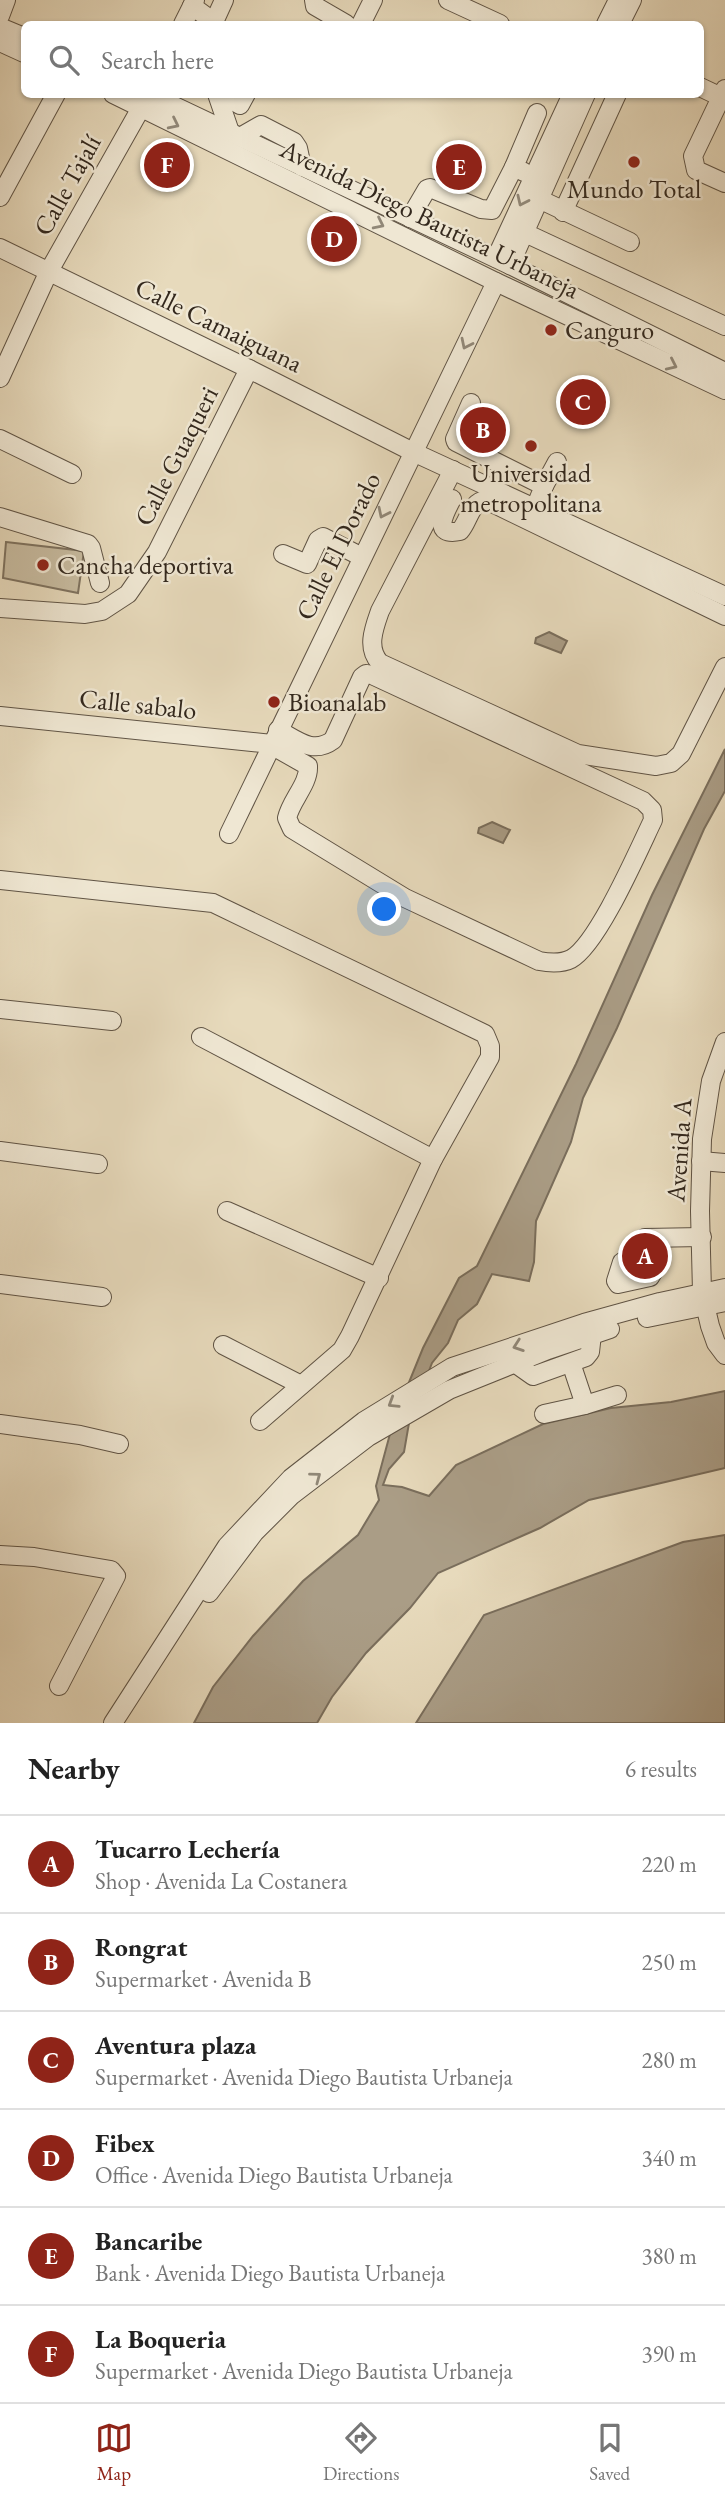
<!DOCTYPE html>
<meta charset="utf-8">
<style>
body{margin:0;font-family:"EB Garamond",serif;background:#f2f2f2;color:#222}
.you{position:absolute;left:385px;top:910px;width:24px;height:24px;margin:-18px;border:5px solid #fff;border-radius:50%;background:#1a73e8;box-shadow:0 0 0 10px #1a73e833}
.badge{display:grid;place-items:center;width:46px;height:46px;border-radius:50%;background:#8f2418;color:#fff;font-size:23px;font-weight:700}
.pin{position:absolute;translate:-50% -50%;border:4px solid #fff;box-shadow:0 2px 7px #0006}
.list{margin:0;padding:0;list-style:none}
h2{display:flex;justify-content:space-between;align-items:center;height:91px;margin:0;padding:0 28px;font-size:30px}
h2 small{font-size:23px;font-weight:400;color:#767676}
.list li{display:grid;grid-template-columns:46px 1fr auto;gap:21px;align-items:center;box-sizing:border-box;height:98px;padding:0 28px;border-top:2px solid #e0e0e0}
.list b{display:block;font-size:26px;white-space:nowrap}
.list p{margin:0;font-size:23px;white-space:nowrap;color:#767676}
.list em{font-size:23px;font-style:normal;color:#767676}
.icon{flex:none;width:38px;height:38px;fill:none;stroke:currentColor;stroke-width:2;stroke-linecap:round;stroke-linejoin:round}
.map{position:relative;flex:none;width:725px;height:1723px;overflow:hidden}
.search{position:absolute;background:#fff;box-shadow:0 2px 5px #0004;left:21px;right:21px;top:21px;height:77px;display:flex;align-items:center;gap:18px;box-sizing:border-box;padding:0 24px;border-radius:10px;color:#767676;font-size:26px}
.sheet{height:679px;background:#fff}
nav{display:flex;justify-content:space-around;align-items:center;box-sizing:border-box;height:98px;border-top:2px solid #e0e0e0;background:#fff;font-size:19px;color:#767676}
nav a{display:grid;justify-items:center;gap:4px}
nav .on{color:#8f2418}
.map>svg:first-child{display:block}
.green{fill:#c8bca1;stroke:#7e725f;stroke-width:2}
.water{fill:#aa9d86;stroke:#7a6e5c;stroke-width:2}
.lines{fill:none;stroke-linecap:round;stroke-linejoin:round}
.minor-casing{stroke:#605445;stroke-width:20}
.minor{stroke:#efe7d3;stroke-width:18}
.oneway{stroke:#918878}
.poi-dot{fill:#8f2418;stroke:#efe7d3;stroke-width:2.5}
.labels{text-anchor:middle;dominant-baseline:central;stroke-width:5;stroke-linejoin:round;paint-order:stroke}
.street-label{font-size:26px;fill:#33281d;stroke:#efe7d3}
.poi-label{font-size:26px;fill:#33281d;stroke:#efe7d3;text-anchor:start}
</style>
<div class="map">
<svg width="725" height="1723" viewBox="0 0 725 1723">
<rect width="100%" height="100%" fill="#e7dabc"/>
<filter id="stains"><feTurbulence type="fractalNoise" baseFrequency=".00286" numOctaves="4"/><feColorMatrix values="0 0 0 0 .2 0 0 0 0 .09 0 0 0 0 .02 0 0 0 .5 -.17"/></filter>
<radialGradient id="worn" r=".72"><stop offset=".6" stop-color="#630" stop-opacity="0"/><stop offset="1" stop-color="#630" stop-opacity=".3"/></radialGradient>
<polygon class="green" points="6,542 84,551 78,593 3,578"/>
<g class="water">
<polygon points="549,632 567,641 561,653 535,643 536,638"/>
<polygon points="725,749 725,791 704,829 617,1028 583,1098 571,1142 536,1221 534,1262 529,1281 492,1274 477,1304 458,1320 448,1343 432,1363 409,1423 404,1452 389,1469 383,1485 402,1487 429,1496 456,1465 543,1424 611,1408 671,1402 725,1391 725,1468 589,1500 540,1528 438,1573 410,1608 366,1653 332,1697 317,1723 194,1723 213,1687 253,1636 303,1581 358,1535 379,1500 376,1486 394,1419 423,1348 459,1278 477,1266 576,1064 652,895"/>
<polygon points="492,822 510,830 503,843 478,833 479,828"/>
<polygon points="725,1535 725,1723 416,1723 484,1615 683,1542"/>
</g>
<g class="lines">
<g class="minor-casing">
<g id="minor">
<polyline points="314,0 315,6 346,24"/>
<polyline points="448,0 500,24"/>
<polyline points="192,6 214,22 224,0"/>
<polyline points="0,16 6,0"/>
<polyline points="183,24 195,0"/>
<polyline points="361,24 373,0"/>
<polyline points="606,24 618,0"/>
<polyline points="620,24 632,0"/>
<polyline points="0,27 24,37"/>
<polyline points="0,42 24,53"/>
<polyline points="700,87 721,97"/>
<polyline points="725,89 693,156 696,170 725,183"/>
<polyline points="113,94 496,282 725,390"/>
<polyline points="149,94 510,265 725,372"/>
<polyline points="217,94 230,132"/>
<polyline points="221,94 240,105 246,94"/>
<polyline points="240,137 261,125 294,142 298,148 302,167"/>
<polyline points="524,172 514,167 537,113"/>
<polyline points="0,197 56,94"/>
<polyline points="539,199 630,242"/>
<polyline points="563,212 617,94"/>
<polyline points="410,218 427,189 430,188 481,209 492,210 514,167"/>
<polyline points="523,232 725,326"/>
<polyline points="0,248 249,369 413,452 725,596"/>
<polyline points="496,258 572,94"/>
<polyline points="510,265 586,94"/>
<polyline points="0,378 49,271 146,99"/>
<polyline points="471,403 455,439 456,442 544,486 535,508"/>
<polyline points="0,439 72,474"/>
<path d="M453 470 380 611C374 628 366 648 380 663L578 754 656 766 671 763 681 754 725 667"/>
<polyline points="544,486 557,462"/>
<path d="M452 499C445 512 431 537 460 531 469 521 470 502 486 500L725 616"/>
<polyline points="0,517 88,544 91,548 100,583"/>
<polyline points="283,554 307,564 318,540 323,537 362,557"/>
<polyline points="0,608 85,614 102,611 128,594 157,552 249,369"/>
<polyline points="0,716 272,744"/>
<path d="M271 745 308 766C309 784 291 800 287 818L292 829 405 898 539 961C550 963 561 964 571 959 598 944 638 851 653 820L652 810 643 801 372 675 366 674 362 677 333 740C313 755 297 740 278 730"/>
<polyline points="229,834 496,282"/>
<polyline points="0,880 213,903 485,1034 490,1046 490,1057 433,1159 350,1336 342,1350 260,1421"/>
<polyline points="0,1009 112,1021"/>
<polyline points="201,1037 433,1159"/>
<polyline points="725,1042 711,1081 702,1139 700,1211 702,1292 710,1326 716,1343 725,1355"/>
<polyline points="0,1151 98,1164"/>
<polyline points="701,1161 725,1163"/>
<polyline points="227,1211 379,1278"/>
<polyline points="622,1262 616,1281 618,1284 650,1277 653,1272 644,1241 645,1238 702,1237"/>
<polyline points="0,1284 102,1297"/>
<polyline points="647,1318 725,1302"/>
<polyline points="223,1345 301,1385"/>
<polyline points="571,1363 585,1405 617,1395"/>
<polyline points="516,1364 533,1376 586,1357 590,1352 592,1334"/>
<polyline points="544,1414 585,1405"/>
<polyline points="0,1424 80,1435 119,1444"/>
<polyline points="0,1555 34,1557 111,1570 116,1576 59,1686"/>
<polyline points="209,1593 254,1533 292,1495 368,1437 449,1390 548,1350 610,1329"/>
<polyline points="113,1723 227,1546 291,1478 364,1421 452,1367 584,1323 660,1302 725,1288"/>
</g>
</g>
<use href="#minor" class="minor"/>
</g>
<defs><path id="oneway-chevron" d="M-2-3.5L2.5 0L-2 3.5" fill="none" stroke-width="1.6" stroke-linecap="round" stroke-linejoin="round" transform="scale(1.75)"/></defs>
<g class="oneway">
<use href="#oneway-chevron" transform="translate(174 124) rotate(26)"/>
<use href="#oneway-chevron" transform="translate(522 201) rotate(115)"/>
<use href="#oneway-chevron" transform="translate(379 224) rotate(26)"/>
<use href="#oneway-chevron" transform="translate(466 344) rotate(116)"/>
<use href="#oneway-chevron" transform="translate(672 365) rotate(25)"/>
<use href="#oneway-chevron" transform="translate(383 513) rotate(116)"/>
<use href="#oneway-chevron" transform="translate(518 1346) rotate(161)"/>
<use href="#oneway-chevron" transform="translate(393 1403) rotate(148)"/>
<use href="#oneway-chevron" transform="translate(316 1477) rotate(-37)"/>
</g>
<g class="poi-dot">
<circle cx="634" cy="162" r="7"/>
<circle cx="551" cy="330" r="7"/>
<circle cx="531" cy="446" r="7"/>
<circle cx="43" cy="565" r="7"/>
<circle cx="274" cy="702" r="7"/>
</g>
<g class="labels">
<g class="street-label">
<text transform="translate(67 185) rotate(-61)">Calle Tajalí</text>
<text transform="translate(430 219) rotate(26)">Avenida Diego Bautista Urbaneja</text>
<text transform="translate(219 325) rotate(26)">Calle Camaiguana</text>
<text transform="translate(176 456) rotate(-63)">Calle Guaqueri</text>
<text transform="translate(338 546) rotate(-64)">Calle El Dorado</text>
<text transform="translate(138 704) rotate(6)">Calle sabalo</text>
<text transform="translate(679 1150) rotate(-86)">Avenida A</text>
</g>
<g class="poi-label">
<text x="634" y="189" text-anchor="middle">Mundo Total</text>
<text x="565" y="330">Canguro</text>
<text x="531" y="473" text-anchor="middle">Universidad<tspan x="531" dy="30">metropolitana</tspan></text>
<text x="57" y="565">Cancha deportiva</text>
<text x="288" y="702">Bioanalab</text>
</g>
</g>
<rect width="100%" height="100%" filter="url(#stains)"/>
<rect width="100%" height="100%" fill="url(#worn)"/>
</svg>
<div class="you"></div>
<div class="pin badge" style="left:645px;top:1256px">A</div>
<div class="pin badge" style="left:483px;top:430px">B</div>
<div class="pin badge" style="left:583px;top:402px">C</div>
<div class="pin badge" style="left:334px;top:239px">D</div>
<div class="pin badge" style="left:459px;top:167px">E</div>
<div class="pin badge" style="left:167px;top:165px">F</div>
<div class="search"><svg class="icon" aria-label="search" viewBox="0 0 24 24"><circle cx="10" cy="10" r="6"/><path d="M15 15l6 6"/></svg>Search here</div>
</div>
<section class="sheet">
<h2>Nearby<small>6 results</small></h2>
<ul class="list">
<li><span class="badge">A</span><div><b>Tucarro Lechería</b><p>Shop · Avenida La Costanera</p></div><em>220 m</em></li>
<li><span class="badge">B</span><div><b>Rongrat</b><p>Supermarket · Avenida B</p></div><em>250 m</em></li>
<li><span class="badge">C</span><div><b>Aventura plaza</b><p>Supermarket · Avenida Diego Bautista Urbaneja</p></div><em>280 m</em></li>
<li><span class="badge">D</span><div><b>Fibex</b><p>Office · Avenida Diego Bautista Urbaneja</p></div><em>340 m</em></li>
<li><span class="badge">E</span><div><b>Bancaribe</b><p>Bank · Avenida Diego Bautista Urbaneja</p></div><em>380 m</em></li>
<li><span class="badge">F</span><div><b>La Boqueria</b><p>Supermarket · Avenida Diego Bautista Urbaneja</p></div><em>390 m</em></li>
</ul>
</section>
<nav>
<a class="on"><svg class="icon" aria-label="map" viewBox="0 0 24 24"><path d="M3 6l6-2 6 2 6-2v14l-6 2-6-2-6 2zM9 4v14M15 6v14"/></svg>Map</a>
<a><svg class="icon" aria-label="directions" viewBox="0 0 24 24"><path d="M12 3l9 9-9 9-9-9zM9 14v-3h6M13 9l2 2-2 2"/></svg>Directions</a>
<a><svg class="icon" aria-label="saved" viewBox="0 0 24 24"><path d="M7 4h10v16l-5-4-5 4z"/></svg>Saved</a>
</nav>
